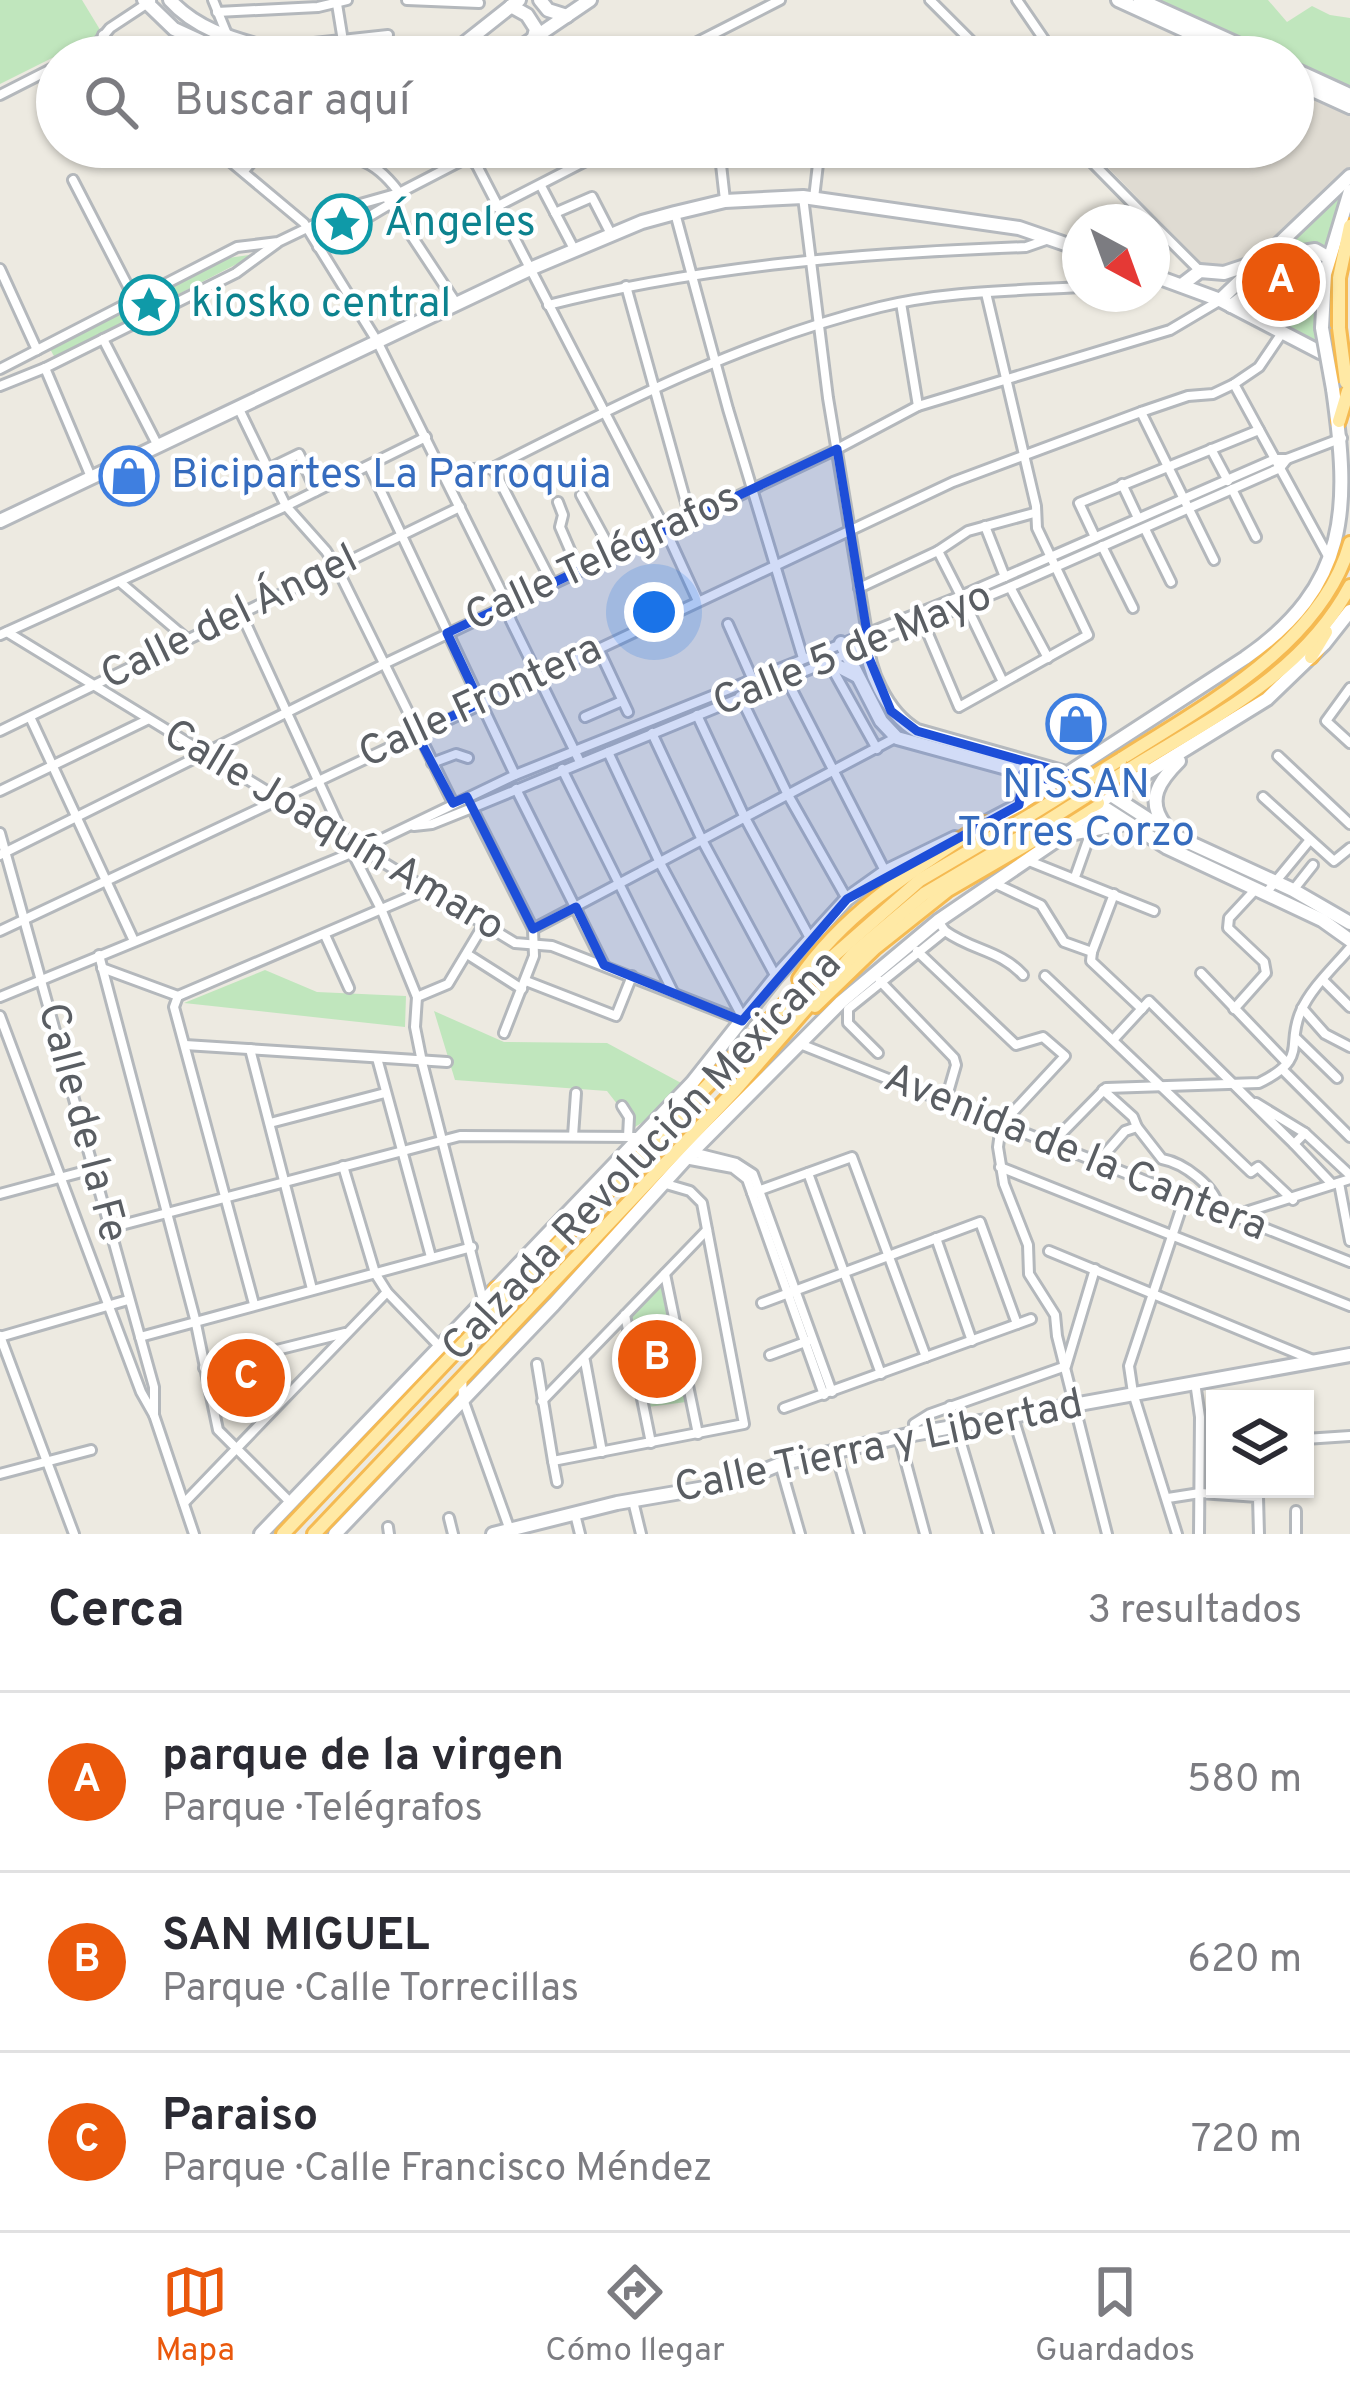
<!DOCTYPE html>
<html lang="es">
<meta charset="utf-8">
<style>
body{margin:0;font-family:Overpass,sans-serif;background:#f7f7f7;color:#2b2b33}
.controls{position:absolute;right:36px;bottom:36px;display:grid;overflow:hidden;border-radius:0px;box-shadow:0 3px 9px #0004}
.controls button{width:108px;height:108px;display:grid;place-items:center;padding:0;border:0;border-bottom:3px solid #e1e1e2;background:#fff;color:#2b2b33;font:60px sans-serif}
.compass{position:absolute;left:1062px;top:204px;width:108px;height:108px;border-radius:50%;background:#fff;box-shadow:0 3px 9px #0004;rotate:139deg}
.you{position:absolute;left:654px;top:612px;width:42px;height:42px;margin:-30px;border:9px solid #fff;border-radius:50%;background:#1a73e8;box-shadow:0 0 0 18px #1a73e833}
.badge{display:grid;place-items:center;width:78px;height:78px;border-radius:50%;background:#ea580c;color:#fff;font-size:39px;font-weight:700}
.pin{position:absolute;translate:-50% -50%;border:6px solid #fff;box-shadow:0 3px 12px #0006}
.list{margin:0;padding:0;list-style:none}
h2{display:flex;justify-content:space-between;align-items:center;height:156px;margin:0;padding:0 48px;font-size:51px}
h2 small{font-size:39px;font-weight:400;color:#7c7c81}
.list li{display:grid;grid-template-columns:78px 1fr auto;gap:36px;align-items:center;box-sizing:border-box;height:180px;padding:0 48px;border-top:3px solid #e1e1e2}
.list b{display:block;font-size:45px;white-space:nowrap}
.list p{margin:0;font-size:39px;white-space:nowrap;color:#7c7c81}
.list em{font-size:39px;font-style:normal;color:#7c7c81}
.icon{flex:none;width:66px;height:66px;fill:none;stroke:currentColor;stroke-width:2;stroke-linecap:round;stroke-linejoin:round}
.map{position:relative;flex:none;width:1350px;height:1534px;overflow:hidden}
.search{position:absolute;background:#fff;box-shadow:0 3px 9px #0004;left:36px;right:36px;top:36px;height:132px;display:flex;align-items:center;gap:30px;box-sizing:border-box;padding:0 42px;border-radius:66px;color:#7c7c81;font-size:45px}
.sheet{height:696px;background:#fff}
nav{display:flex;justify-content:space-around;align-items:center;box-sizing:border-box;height:168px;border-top:3px solid #e1e1e2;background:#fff;font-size:33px;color:#7c7c81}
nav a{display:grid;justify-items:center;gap:6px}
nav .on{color:#ea580c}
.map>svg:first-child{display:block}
.education{fill:#dfdbd2}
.green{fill:#c0e6bd}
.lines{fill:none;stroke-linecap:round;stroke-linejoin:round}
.street-casing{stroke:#b4b8bc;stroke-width:14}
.secondary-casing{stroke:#b5b9be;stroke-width:18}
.primary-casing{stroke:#f5ba52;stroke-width:18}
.street{stroke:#fff;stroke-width:8}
.secondary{stroke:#fff;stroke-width:12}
.primary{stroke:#ffe9a5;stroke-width:12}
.secondary-bridge-casing{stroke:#b5b9be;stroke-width:18;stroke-linecap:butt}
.primary-bridge-casing{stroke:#f5ba52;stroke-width:18;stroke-linecap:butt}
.secondary-bridge{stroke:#fff;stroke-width:12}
.primary-bridge{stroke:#ffe9a5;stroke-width:12}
.marked{fill:#1d4ed8;fill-opacity:0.2;stroke:#1d4ed8;stroke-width:9;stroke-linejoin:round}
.labels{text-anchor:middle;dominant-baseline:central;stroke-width:9;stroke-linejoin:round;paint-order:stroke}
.culture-label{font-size:42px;fill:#0d838f;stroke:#fff;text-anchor:start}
.shop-label{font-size:42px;fill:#366cbe;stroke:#fff;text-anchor:start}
.street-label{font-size:42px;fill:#5a5e63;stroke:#fff}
</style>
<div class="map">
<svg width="1350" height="1534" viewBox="0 0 1350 1534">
<rect width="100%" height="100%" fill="#edeae1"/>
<polygon class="education" points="1293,85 1350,111 1350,171 1260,258 1225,272 1204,266 1088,147 1293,147"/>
<g class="green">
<polygon points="0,0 82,0 102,33 0,84"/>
<polygon points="1157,0 1268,0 1287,22 1312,6 1330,15 1350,18 1350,88 1293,61 1293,57 1283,57"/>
<polygon points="1346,190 1322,266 1320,345 1224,298"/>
<polygon points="256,254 55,358 49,347 228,258"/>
<polygon points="265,970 317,992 406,996 405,1027 184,1003"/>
<polygon points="434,1011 504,1042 607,1043 683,1084 656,1114 635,1127 607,1091 455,1080"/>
<polygon points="661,1285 686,1402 648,1407 628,1315"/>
</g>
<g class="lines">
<g class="street-casing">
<g id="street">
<polyline points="213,0 235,54"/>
<polyline points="407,0 479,3"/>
<polyline points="930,0 987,57"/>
<polyline points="1017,0 1056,57"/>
<polyline points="337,4 343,41"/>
<polyline points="217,12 318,7 347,0"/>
<polyline points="103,35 119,57"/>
<polyline points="277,47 388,35"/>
<polyline points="76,57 97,44 110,28 151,1"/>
<polyline points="668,57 780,0"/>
<polyline points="771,57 772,53 800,57"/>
<polyline points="0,95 57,66"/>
<polyline points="213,147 304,223 377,341 502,593 511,621 580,762"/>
<path d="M283 147C322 178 351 129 398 191"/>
<polyline points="719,147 725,200"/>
<polyline points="894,147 940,153 941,147"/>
<polyline points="1077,147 1151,222"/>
<polyline points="472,156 665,529 698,601"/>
<polyline points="473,162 508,147"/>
<polyline points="244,171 264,147"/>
<polyline points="73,180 135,300"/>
<polyline points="541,186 574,249"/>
<polyline points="803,197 828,398 867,633"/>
<polyline points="814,198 820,147"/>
<polyline points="388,200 456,303"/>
<polyline points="496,207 613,147"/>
<polyline points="555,213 592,197 611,234"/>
<polyline points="675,213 728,409 803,658"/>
<polyline points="1152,223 1200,271"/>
<polyline points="318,247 390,204 399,193 488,147"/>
<polyline points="0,269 37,350"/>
<polyline points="626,286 690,517"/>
<polyline points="901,303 918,406"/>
<path d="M548 305C704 265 866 253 1026 247L1049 239"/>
<polyline points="103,339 158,446"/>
<polyline points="45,368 91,477"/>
<polyline points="0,369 237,247 278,242 353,206 399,193"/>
<polyline points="1234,384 1328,556"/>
<polyline points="0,386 45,368 236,273 277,243"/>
<polyline points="239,409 286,506 326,551 337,568 453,803"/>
<polyline points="1141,412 1214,560"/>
<polyline points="1211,449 1228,481"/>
<polyline points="369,466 515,775"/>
<polyline points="493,468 552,583"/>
<polyline points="268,469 299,454 316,491"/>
<path d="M448 482 474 469 493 468C617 405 744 340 880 307 945 291 1014 291 1080 287"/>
<polyline points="1122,484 1138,518"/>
<polyline points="1232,489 1256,537"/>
<polyline points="581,495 613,554"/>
<polyline points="558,502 563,515 560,527 579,571"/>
<polyline points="985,526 1005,577"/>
<polyline points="1145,529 1171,582"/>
<polyline points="1095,537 1079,503 1259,430"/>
<polyline points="1102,546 1133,608"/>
<polyline points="938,551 961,596"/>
<polyline points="120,582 187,639"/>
<polyline points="1010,587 1048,658"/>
<polyline points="859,588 938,551 968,531 1034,513"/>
<polyline points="966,605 1003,682"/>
<polyline points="241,613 345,839"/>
<polyline points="923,622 959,707 1088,635 1037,528 1036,506 986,293"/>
<polyline points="728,624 752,678"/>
<polyline points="7,632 515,943 552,946 741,1020"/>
<polyline points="0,635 286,506 426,437"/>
<polyline points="598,648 628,712"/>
<polyline points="829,663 877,749"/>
<polyline points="786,678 885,871"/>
<polyline points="1350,688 1326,721 1350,743"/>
<polyline points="740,696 788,795 847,899"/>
<polyline points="697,715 744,816 810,938"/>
<polyline points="30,717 134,941"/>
<polyline points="585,717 622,701"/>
<polyline points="0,731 460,507"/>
<polyline points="652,733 702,840 776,977"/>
<polyline points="608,752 660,863 743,1018"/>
<polyline points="1278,756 1350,824"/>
<polyline points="432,763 456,754 468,758"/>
<polyline points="562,769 673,992"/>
<polyline points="516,789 604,965"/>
<polyline points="0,791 147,720"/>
<polyline points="1263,797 1334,861 1350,848"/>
<polyline points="472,808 533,929 534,956 504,1033"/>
<polyline points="414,826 432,824 472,808 1010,587 1280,468 1287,459"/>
<polyline points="0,833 154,1387 154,1415"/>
<polyline points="352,852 382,911 417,997 415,1027 422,1062 483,1300"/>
<polyline points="0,855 384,664 837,449 918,406 1170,330 1219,301"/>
<polyline points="1029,861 1154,911"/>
<polyline points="1075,877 1092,829"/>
<polyline points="996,884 1041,905 1064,942 1092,952"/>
<polyline points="1294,889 1313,865"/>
<polyline points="1266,893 1309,841"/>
<polyline points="533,929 895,738"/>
<polyline points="0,931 953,482 1141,412 1188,396 1213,394 1234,384 1259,367 1282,333"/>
<path d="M945 931C973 951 1000 950 1023 975"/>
<polyline points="325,935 349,988"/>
<polyline points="917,951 1016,1045 1043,1037 1065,1056 1001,1125 998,1147 1004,1184 1028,1245 1029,1274 1055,1315 1057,1336 1107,1534"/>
<polyline points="1092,952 1091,961 1142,1009"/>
<polyline points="1092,952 1114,894"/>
<polyline points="467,954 522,989"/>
<polyline points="99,955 195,1319 218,1430 291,1503"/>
<polyline points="102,968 178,996"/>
<polyline points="1201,973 1287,1063"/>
<polyline points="1045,976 1251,1172 1258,1167 1293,1200"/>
<polyline points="1323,980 1350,1007"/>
<polyline points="526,981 616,1016 632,976"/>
<polyline points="880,981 954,1058 956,1065 945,1103"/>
<polyline points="178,996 174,1007 254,1304"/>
<polyline points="178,996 426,890"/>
<polyline points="0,997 361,849 515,775 961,596 1275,459 1287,459 1342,438"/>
<polyline points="417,997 448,984 484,924"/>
<polyline points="1302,1008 1325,1034 1350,1047"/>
<polyline points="1234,1009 1266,973 1264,962 1228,928 1229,918 1255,890"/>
<polyline points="0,1016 141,1392 154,1415 194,1534"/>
<polyline points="1297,1039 1337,1078"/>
<polyline points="1113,1040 1149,1001 1294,1144 1305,1133 1256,1103"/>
<polyline points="800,1044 1350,1262"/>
<polyline points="185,1045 447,1062"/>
<polyline points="250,1049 312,1289"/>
<polyline points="878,1053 848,1023 848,1009 945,931 938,921"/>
<polyline points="377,1058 431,1257"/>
<polyline points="1282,1069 1350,1137"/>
<polyline points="1103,1090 1133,1117 1137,1127"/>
<polyline points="622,1106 629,1117 628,1137"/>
<polyline points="270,1123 385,1093"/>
<polyline points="1305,1133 1350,1175"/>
<polyline points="573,1136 576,1093"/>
<polyline points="1294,1144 1332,1184"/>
<path d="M1050 1145 1106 1088 1259 1083C1310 1058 1285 1046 1301 1011 1311 988 1334 967 1350 948"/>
<polyline points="692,1152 736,1163 753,1174 832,1392"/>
<polyline points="685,1159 733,1168 747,1179 824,1395"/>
<path d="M1096 1164 1125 1131 1137 1127 1162 1159C1184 1163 1216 1187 1219 1209"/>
<polyline points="343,1166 375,1273 387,1292 440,1347"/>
<polyline points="1000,1167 1350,1306"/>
<polyline points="808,1173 881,1374"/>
<polyline points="1339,1183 1350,1241"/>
<polyline points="752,1193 852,1157 926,1357"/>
<polyline points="0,1194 93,1169"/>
<polyline points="1233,1216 1350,1179"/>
<polyline points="110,1228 460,1136 637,1137"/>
<polyline points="936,1238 972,1341"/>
<polyline points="1049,1251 1313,1360"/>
<polyline points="665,1274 698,1434"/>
<polyline points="762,1303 980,1222 1017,1324"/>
<polyline points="625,1315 651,1443"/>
<polyline points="0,1336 74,1534"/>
<polyline points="0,1337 128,1300"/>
<polyline points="140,1337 472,1247"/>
<polyline points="770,1355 808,1341"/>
<polyline points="585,1361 602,1452"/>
<polyline points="537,1364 553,1461 744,1424 702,1203 690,1191 666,1184"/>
<polyline points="204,1368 345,1333"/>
<polyline points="462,1376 463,1399 511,1533"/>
<polyline points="1195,1382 1200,1417 1199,1534"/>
<polyline points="542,1401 707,1230"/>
<polyline points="950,1406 988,1534"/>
<polyline points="784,1408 1031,1319"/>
<polyline points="1013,1417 1049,1534"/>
<polyline points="916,1432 914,1424 930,1414 1066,1366 1095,1269"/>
<polyline points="899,1437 925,1534"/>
<polyline points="1305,1439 1350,1436"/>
<polyline points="836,1453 859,1534"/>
<polyline points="553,1461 557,1482"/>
<polyline points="780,1464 800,1534"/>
<polyline points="0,1474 91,1450"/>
<polyline points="1168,1498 1200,1493 1258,1497 1259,1534"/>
<polyline points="633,1501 641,1534"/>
<polyline points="184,1503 387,1292"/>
<polyline points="575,1514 580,1534"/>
<polyline points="449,1518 453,1534"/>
<polyline points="388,1527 389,1534"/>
<polyline points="1177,1534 1133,1393 1129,1366 1185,1197"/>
<polyline points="1296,1534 1296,1511"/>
</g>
</g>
<g class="secondary-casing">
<g id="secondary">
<polyline points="144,0 174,29 235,57"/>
<path d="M170 0C203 37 252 42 296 57"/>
<polyline points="540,0 548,10 567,16"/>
<polyline points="1118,0 1243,57"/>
<polyline points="1140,0 1266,57"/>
<polyline points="511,6 527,15 536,29 534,37"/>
<polyline points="447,57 519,0"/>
<polyline points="506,57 590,0"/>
<polyline points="1293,69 1350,95"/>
<polyline points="1293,81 1350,107"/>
<polyline points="1152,275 1220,300 1320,352 1331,356 1350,354"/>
<polyline points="1183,284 1200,271 1224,273 1254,263"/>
<polyline points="1220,300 1350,176"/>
<polyline points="1231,306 1303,252 1315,250 1329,258"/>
<polyline points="1322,328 1325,274 1350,191"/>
<polyline points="0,521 530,269 642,222 675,213 725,201 803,197 1019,228 1080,249"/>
<path d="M867 633C864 667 887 714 917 731L1066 773 1111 795 1173 835 1293 890 1350 923"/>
<polyline points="841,643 881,721 897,738 1054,781"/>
<polyline points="828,661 857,676"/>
<polyline points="1094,801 1166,847 1322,920 1350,940"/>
<path d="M1165 825C1145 800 1160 780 1179 761"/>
<path d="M979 826 1019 805 1245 658C1350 585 1350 508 1333 389"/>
<polyline points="1070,834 1126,823"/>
<polyline points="261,1534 692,1083 776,977 847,899 885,872 955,838"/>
<polyline points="335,1534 554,1304 692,1152 841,1002 938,921 1064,835 1098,803 1267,699 1324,644 1350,611"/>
<polyline points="493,1534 617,1503 734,1483 780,1464 908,1435 1350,1355"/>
</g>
</g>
<g class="primary-casing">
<g id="primary">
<polyline points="1339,328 1339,278 1350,226"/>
<polyline points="1339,421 1348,391"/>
<polyline points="1311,657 1326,632"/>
<path d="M1121 759C1204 706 1322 644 1350 543"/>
<path d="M1131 768C1212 718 1303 674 1350 586"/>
<path d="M799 979C845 911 918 867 985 823"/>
<polyline points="815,1006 875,948 948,890 1098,803"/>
<polyline points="496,1289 522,1279"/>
<polyline points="283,1534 814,973 920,880 1032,814"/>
<polyline points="314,1534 735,1090 855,952 924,894 1041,825"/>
</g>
</g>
<use href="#street" class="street"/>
<use href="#secondary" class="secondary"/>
<use href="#primary" class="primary"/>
<g class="secondary-bridge-casing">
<polyline id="secondary-bridge" points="1322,328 1333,389"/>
</g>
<g class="primary-bridge-casing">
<g id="primary-bridge">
<polyline points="1339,328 1346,382"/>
<polyline points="1032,814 1121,759"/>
<polyline points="1041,825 1131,768"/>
</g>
</g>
<use href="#secondary-bridge" class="secondary-bridge"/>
<use href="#primary-bridge" class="primary-bridge"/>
</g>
<path class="marked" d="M837 449 867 633 860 636 891 711 917 731 1066 773 1053 781 1023 773 1019 805 847 899 742 1021 604 965 576 907 533 929 467 797 453 803 416 733 480 703 447 633Z"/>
<defs>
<g id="sight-ring" transform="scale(3)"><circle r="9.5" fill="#fff" stroke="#0f9aa8" stroke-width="1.5"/><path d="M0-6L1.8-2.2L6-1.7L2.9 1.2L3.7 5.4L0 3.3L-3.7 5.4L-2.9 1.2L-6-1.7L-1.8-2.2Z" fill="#0f9aa8"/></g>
<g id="shop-ring" transform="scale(3)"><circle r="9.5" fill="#fff" stroke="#3f7fe0" stroke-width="1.5"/><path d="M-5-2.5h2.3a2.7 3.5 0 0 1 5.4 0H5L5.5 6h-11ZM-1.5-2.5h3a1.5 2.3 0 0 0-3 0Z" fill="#3f7fe0"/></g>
</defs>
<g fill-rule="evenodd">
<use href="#sight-ring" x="342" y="224"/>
<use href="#sight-ring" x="149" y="305"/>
<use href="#shop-ring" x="129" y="476"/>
<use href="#shop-ring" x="1076" y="724"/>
</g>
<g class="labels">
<g class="culture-label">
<text x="384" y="224">Ángeles</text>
<text x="191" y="305">kiosko central</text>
</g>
<g class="shop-label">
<text x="171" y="476">Bicipartes La Parroquia</text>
<text x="1076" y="786" text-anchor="middle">NISSAN<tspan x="1076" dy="48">Torres Corzo</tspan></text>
</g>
<g class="street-label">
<text transform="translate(603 559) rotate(-25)">Calle Telégrafos</text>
<text transform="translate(230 619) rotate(-26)">Calle del Ángel</text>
<text transform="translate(853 651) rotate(-22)">Calle 5 de Mayo</text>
<text transform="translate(481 703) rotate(-25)">Calle Frontera</text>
<text transform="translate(333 832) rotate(31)">Calle Joaquín Amaro</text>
<text transform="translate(81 1123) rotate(75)">Calle de la Fe</text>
<text transform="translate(1075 1154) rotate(22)">Avenida de la Cantera</text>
<text transform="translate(643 1157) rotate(-46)">Calzada Revolución Mexicana</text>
<text transform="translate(879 1448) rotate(-12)">Calle Tierra y Libertad</text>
</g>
</g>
</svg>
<div class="controls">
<button><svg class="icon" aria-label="layers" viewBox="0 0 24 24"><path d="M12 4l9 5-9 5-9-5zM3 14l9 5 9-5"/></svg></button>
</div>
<svg class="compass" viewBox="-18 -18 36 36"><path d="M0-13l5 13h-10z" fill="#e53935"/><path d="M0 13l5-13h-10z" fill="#7c7c81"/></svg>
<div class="you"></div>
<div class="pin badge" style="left:1281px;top:282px">A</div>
<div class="pin badge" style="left:657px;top:1359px">B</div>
<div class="pin badge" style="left:246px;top:1378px">C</div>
<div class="search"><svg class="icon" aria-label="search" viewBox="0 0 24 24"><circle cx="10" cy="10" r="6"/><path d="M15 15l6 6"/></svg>Buscar aquí</div>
</div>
<section class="sheet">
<h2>Cerca<small>3 resultados</small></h2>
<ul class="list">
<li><span class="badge">A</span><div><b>parque de la virgen</b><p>Parque · Telégrafos</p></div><em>580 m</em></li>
<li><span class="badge">B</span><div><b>SAN MIGUEL</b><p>Parque · Calle Torrecillas</p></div><em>620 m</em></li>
<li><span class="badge">C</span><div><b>Paraiso</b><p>Parque · Calle Francisco Méndez</p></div><em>720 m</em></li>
</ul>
</section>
<nav>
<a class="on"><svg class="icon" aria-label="map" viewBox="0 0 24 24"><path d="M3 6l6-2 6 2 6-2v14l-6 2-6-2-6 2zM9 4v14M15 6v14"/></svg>Mapa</a>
<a><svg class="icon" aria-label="directions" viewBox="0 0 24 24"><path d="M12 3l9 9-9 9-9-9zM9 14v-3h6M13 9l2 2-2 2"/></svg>Cómo llegar</a>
<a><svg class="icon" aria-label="saved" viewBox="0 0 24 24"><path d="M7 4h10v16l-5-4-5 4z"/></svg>Guardados</a>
</nav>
